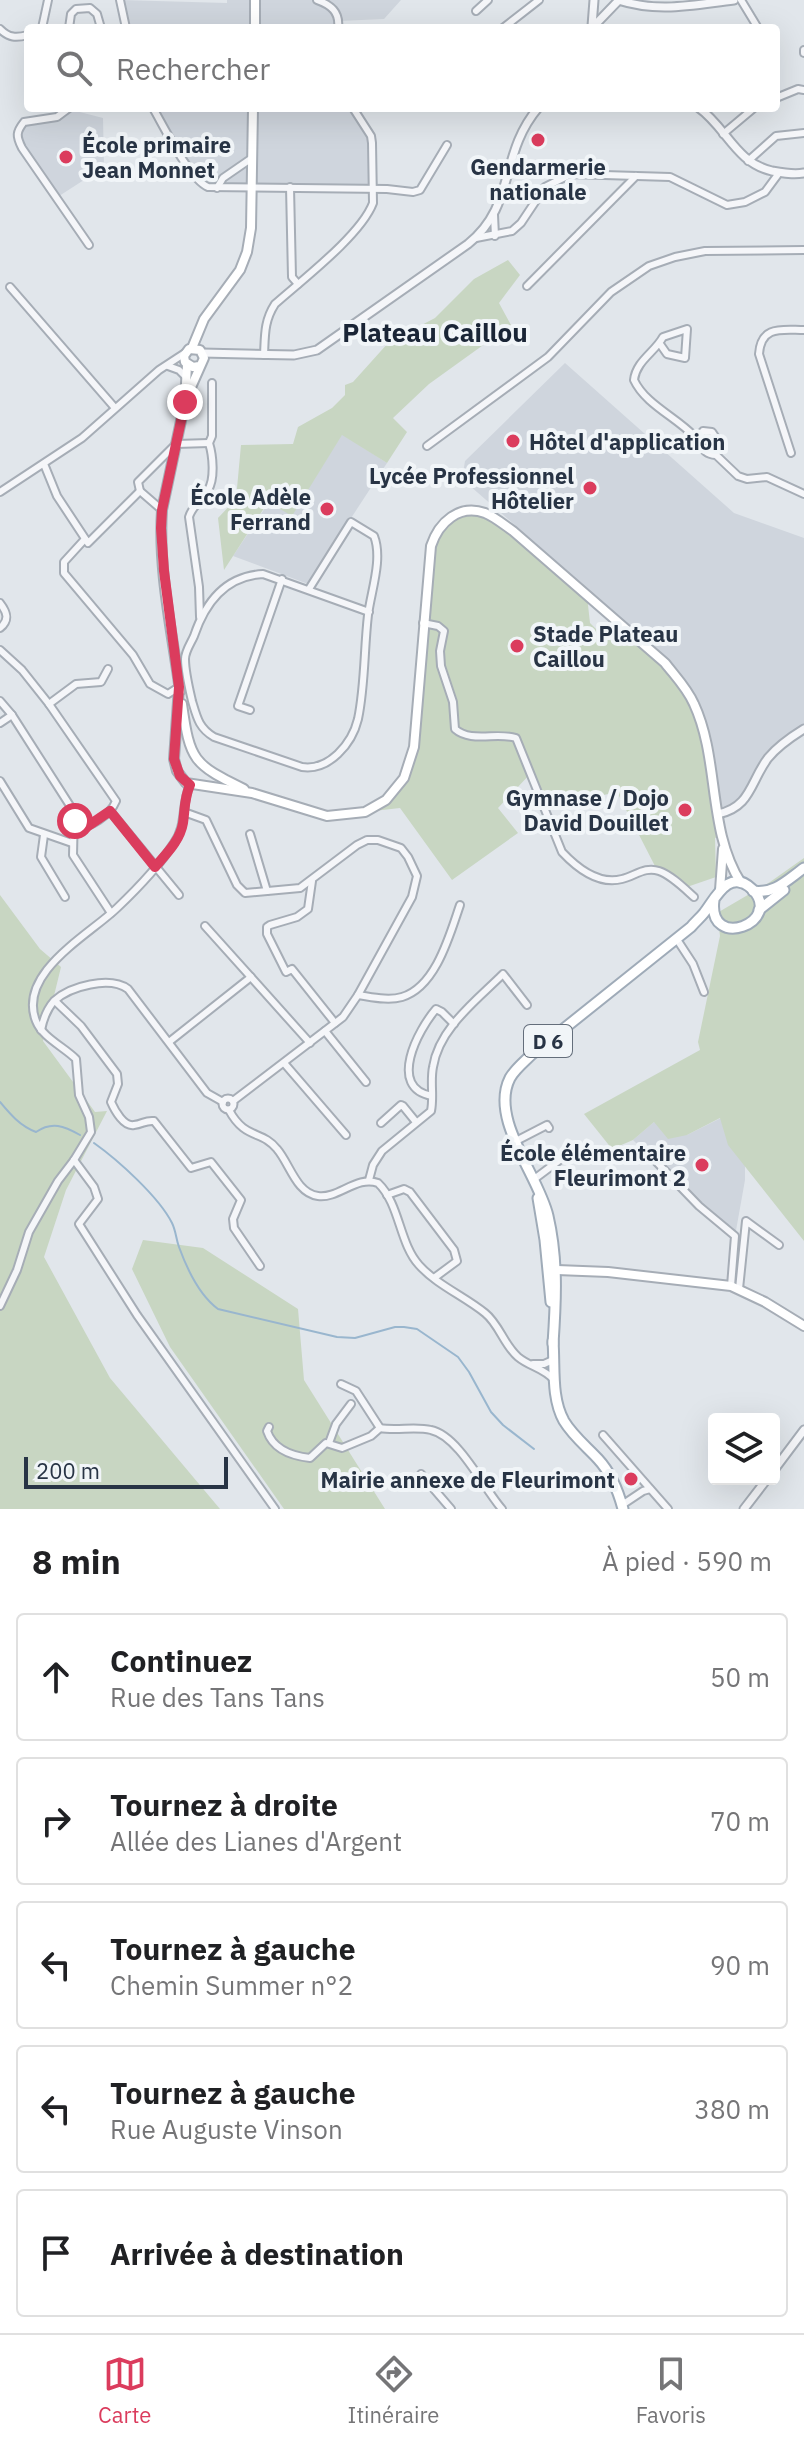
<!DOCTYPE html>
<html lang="fr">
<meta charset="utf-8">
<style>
body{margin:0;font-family:"IBM Plex Sans",sans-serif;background:#f6f6f6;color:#202124}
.controls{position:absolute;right:24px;bottom:24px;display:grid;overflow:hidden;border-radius:8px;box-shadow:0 8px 32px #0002}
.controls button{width:72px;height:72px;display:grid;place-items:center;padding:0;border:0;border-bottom:2px solid #e0e0e0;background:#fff;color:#202124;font:40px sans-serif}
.scale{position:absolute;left:24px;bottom:20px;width:204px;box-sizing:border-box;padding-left:8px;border:4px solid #283445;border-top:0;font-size:22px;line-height:28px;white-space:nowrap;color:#283445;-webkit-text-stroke:6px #f1f5f8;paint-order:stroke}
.stop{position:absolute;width:24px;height:24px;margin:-18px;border:6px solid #db3c5d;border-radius:50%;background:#fff}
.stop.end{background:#db3c5d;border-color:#fff;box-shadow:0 2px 8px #0008}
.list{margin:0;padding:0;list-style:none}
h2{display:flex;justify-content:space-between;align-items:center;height:104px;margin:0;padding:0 32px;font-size:34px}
h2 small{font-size:26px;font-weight:400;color:#757577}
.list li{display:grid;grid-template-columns:52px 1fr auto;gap:24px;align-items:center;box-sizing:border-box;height:128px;margin:0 16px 16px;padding:0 16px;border:2px solid #e0e0e0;border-radius:8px}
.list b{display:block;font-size:30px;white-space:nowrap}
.list p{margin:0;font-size:26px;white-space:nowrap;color:#757577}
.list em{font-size:26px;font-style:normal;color:#757577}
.icon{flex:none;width:44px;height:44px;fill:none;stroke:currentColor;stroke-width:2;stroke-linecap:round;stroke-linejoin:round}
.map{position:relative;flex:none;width:804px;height:1509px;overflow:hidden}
.search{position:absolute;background:#fff;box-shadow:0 8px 32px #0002;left:24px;right:24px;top:24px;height:88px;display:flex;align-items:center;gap:20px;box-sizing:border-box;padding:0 28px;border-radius:8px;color:#757577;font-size:30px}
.sheet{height:824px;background:#fff}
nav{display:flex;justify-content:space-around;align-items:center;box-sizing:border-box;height:112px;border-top:2px solid #e0e0e0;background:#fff;font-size:22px;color:#757577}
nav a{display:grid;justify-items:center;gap:4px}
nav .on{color:#db3c5d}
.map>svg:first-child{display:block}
.built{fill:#cfd5dd}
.green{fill:#c8d6c2}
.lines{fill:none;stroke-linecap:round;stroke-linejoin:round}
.stream{stroke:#99b6ce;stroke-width:2}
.minor-casing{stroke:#a6adb6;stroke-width:10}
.tertiary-casing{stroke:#a6adb6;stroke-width:11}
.secondary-casing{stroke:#a6adb6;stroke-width:12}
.primary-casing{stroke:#9fabb8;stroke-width:13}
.minor{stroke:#f5f6f9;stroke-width:6}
.tertiary{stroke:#f5f6f9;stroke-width:7}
.secondary{stroke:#fff;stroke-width:8}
.primary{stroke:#fff;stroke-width:9}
.route{stroke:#db3c5d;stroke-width:10}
.poi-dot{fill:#db3c5d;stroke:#f1f5f8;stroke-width:3}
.labels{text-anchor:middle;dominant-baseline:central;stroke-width:8;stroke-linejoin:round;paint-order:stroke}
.shield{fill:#f1f5f8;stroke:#646e7b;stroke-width:2}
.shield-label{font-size:20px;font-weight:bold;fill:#283445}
.poi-label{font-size:22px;font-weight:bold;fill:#283445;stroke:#f1f5f8;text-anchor:end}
.quarter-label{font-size:26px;font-weight:bold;fill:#1a2536;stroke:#f1f5f8}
</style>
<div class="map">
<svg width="804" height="1509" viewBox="0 0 804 1509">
<rect width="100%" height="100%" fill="#e1e6eb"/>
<g class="built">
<polygon points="121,0 227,3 227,0 401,0 384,19 339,21 338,28 126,28"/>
<polygon points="153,108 353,108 371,136 373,188 217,188 200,183"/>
<polygon points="68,109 103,118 104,167 56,198 22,148 18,129 24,122 57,117"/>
<polygon points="565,363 734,513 804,538 804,729 773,753 744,802 718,814 682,683 513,531 516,526 462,479 465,461"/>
<polygon points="342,434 387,463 308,584 233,556 269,502 292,515"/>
<polygon points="723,1117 745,1127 745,1180 735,1236 699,1206 633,1140 654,1122 687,1135"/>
</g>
<g class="green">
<polygon points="508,260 520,275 499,303 511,325 429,384 393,418 407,432 387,463 342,435 292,516 268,502 224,570 218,518 236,499 241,445 293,444 298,427 332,408 345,395 345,385 353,382 389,342 435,318 474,279"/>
<polygon points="465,511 489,514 587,596 590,623 607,640 638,641 665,663 694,703 723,836 715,838 716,877 684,888 657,870 617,792 546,808 531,773 498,808 518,833 452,880 400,808 365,812 377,807 409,766 435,534"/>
<polygon points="804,858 804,1241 728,1145 720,1118 687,1135 668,1139 654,1122 633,1140 612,1149 584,1114 700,1050 698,1042 720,936 717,913 770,882"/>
<polygon points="0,895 40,949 61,967 43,1041 95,1112 107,1111 66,1190 44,1257 110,1378 220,1509 0,1509"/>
<polygon points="143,1240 203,1248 298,1309 304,1380 385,1509 284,1509 170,1347 132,1269"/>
</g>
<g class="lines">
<g class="stream">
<path d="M0 1102C10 1114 20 1126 36 1132 52 1121 64 1126 80 1135"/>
<path d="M94 1143C118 1160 159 1197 172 1223 176 1231 176 1239 179 1247 187 1269 199 1295 218 1309L337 1337 355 1338 395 1327H404L417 1329 458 1357 469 1372 491 1412 503 1425 534 1449"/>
</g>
<g class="minor-casing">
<g id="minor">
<polyline points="120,0 126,28"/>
<path d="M317 0C331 5 340 12 338 28"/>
<polyline points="741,0 758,28"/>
<polyline points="476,11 488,0"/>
<polyline points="42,28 48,0"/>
<polyline points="69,28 71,14 76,9 90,8 97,14 101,28"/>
<polyline points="503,28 539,0"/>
<path d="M0 29C9 38 16 38 28 35"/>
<polyline points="804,50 804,53"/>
<polyline points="776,98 798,89 804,90"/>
<path d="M69 108 57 117 24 122C16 132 16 136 22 148L89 245"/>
<path d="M153 108C164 127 190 180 208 187L387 189 413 192 420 190 447 145"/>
<polyline points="723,134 754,108"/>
<polyline points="748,161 776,136 804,133"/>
<polyline points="290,187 292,277 298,284"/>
<polyline points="217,188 223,178 252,158"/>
<polyline points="494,215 495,236"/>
<polyline points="476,238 512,231 521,223 545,187 571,174 670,177 727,205 745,202 765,192 779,173"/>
<polyline points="527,286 636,176"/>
<polyline points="10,287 115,408"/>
<path d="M660 344 667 354 685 358 687 329 663 337C655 352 636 361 634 380 645 404 676 417 694 436 702 445 702 454 716 455L738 476 747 479 767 477 804 494"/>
<path d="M264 355C265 335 264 321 275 304 302 280 361 235 373 203L372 143 371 136 353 108"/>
<polyline points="168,366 179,370 186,377"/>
<polyline points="697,439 703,431 712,432 718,441 716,455"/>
<polyline points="427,446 548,357 611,292 649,266 675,257 705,251 804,250"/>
<path d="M791 453 759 354C761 325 782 330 804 330"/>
<polyline points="44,464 57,496 88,543 140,491"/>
<polyline points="0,492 82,438 159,370 185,353"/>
<polyline points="162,510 140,491 138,482 176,444 209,443"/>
<polyline points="85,539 64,562 64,573 133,655 150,684 168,694 179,687"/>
<path d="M309 589 351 522 374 536C383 559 371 591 368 615 364 649 365 686 358 719 352 744 329 771 302 767L214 737C199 728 197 718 192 701 189 688 185 672 185 659 185 651 191 643 194 636 205 603 225 576 263 574L369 612"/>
<path d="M0 603C7 612 10 620 0 628"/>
<path d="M200 617 199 587 189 517C192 506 202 500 208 490 215 479 213 456 209 443L212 436V383"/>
<path d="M423 623 438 626 444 631 440 651 441 666 453 702 455 729C471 743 496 732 516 738L562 852C577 868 599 885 622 879 635 876 645 866 659 871 671 875 684 888 694 897"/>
<path d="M0 650 22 670 49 704 116 801C110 816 90 827 74 830"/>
<polyline points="0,701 12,715 74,812 73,855 111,913"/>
<polyline points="49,704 76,684 101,682 108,669"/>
<polyline points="250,710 238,706 282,579"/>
<polyline points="0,723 12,715"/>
<polyline points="0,781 29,828 72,843"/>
<polyline points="110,811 179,895"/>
<polyline points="184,812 206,820 237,885 245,893 300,888 357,845 367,840 378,840 401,848 408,857 417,876 412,897 358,995 343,1017 233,1101"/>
<polyline points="250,834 267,891"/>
<polyline points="44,835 41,857 65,897"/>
<polyline points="312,881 308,909 297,917 270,925 267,927 267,934 286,972 292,969 335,1023"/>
<polyline points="205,926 310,1043"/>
<polyline points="676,938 693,964 704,992"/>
<path d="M358 995C372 997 388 1001 402 997 436 987 450 934 460 905"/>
<path d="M55 1001 81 1026 117 1074 118 1084 111 1102C115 1111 124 1127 134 1125 143 1124 145 1120 154 1121L191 1168 211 1162 241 1200 233 1219 234 1228 260 1266"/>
<path d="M41 1030C43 1020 47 1009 54 1001 70 986 110 976 128 989L207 1093 223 1102"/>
<polyline points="325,1031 366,1082"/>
<polyline points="169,1042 251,977"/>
<polyline points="284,1063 346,1135"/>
<path d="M432 1096C387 1088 418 1030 436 1009L442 1012 454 1024"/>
<circle cx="228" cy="1104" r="5.5"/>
<path d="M229 1110C245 1140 262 1130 277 1149 290 1164 296 1193 318 1196 338 1199 357 1175 378 1183 400 1204 399 1243 419 1265 437 1285 464 1296 485 1313 499 1324 504 1345 518 1357 530 1367 544 1368 554 1380"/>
<polyline points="381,1123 401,1105 403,1106 416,1122"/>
<polyline points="516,1141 547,1125 549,1128"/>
<polyline points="645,1150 699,1206 735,1236 731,1286"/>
<polyline points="74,1160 94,1187 98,1199 79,1224 137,1315 275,1509"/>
<path d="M369 1180 373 1165 382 1151 431 1111C434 1096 430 1082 433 1067 439 1028 477 1000 503 974L527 1005"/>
<polyline points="533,1180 573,1150"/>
<polyline points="387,1195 404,1189 410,1192 454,1250 457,1261 434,1278"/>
<polyline points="739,1289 746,1221 779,1245"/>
<path d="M0 1306 17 1270 29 1232 58 1181 74 1160 91 1132 89 1117 79 1095 76 1059C64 1047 42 1037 36 1021 17 973 89 935 117 908 137 889 159 866 174 843 187 825 181 804 190 785"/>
<polyline points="533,1364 544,1364 555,1359"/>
<path d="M341 1384 356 1391 380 1428C397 1431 415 1426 431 1430 459 1436 484 1489 502 1509"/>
<path d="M269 1427 267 1431C273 1449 292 1456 310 1458L326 1443 342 1448 371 1436 380 1428"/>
<polyline points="603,1435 668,1509"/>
<polyline points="329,1443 336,1424 351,1404"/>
<polyline points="421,1474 451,1509"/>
<polyline points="622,1505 643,1491 650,1489"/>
</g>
</g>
<g class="tertiary-casing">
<g id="tertiary">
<path d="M618 0C659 13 692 5 734 0"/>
<polyline points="592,26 594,0"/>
<polyline points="592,28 619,0"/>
<path d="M699 108C726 127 736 163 772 171 783 173 793 175 804 173"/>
<path d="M202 353 294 355 317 350 468 244C516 206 499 154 538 108"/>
<path d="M718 814C751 807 750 782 768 758 778 746 791 737 804 729"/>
<polyline points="774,1470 804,1430"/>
<polyline points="744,1509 767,1479"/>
</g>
</g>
<g class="secondary-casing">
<g id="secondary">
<polyline points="255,28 255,0"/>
<polyline points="192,348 204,319 240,270 247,252 251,228 253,108"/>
<polyline points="188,394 204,358 200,350 189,349 184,356 185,362 193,367 199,366"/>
<path d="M179 687 174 759 177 771 186 783 252 793 327 816 365 812 386 800 404 778 414 747 431 546C439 522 459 504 485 513 495 517 504 525 513 531L665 663C675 676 687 688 694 704 720 760 707 830 741 883"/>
<path d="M180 691C172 631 158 570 162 510L185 402 187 365"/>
<path d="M182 704C190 761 193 764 244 789"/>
<polyline points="720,890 723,849"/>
<polyline points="557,1270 608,1272 731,1286 765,1302 804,1326"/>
</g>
</g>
<g class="primary-casing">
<g id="primary">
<path d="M753 891C775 894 787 880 804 868"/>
<polyline points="759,910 784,890"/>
<polyline points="538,1198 545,1240 551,1302"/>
<path d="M553 1341C555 1367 551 1398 564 1421 573 1436 587 1447 598 1459 611 1473 618 1490 623 1509"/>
<path d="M553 1344C556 1300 558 1259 548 1216 539 1176 489 1119 510 1078 515 1069 524 1062 531 1055L691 927C695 922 700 918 704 913 715 899 729 867 752 889 785 922 707 952 714 900"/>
</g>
</g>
<use href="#minor" class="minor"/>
<use href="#tertiary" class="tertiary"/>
<use href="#secondary" class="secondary"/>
<use href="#primary" class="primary"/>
</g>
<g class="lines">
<path class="route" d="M75 821 74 830 85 828 110 811 155 867C166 854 180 841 183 823 185 810 184 798 190 785L180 776 174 759 179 687 164 571 161 528 162 510 185 402"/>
</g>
<g class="poi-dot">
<circle cx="538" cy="140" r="8"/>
<circle cx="66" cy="157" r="8"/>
<circle cx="513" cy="441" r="8"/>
<circle cx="590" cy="488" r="8"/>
<circle cx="327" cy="509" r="8"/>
<circle cx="517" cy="646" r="8"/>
<circle cx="685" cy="810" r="8"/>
<circle cx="702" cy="1165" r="8"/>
<circle cx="631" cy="1479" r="8"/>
</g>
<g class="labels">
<rect class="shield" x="524" y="1025" width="48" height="32" rx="6"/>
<g class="shield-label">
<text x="548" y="1041">D 6</text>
</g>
<g class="poi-label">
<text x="82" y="144" text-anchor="start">École primaire<tspan x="82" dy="25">Jean Monnet</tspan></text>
<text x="538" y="166" text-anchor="middle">Gendarmerie<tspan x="538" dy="25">nationale</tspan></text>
<text x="529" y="441" text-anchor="start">Hôtel d'application</text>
<text x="574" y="475">Lycée Professionnel<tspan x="574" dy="25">Hôtelier</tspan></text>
<text x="311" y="496">École Adèle<tspan x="311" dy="25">Ferrand</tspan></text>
<text x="533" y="633" text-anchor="start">Stade Plateau<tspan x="533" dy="25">Caillou</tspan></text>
<text x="669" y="797">Gymnase / Dojo<tspan x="669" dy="25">David Douillet</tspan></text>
<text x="686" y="1152">École élémentaire<tspan x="686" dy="25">Fleurimont 2</tspan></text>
<text x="615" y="1479">Mairie annexe de Fleurimont</text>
</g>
<g class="quarter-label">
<text x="435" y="332">Plateau Caillou</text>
</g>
</g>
</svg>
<div class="controls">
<button><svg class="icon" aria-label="layers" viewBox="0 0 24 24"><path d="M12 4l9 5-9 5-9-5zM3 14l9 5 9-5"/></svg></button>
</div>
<div class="scale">200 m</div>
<div class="stop" style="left:75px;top:821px"></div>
<div class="stop end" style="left:185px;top:402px"></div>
<div class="search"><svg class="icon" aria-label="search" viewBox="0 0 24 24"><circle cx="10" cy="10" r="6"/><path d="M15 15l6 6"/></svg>Rechercher</div>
</div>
<section class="sheet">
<h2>8 min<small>À pied · 590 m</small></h2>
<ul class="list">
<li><svg class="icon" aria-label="ahead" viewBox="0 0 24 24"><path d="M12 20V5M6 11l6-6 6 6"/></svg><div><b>Continuez</b><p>Rue des Tans Tans</p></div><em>50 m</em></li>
<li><svg class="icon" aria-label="right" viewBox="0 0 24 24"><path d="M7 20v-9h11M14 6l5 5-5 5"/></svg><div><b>Tournez à droite</b><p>Allée des Lianes d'Argent</p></div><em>70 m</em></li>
<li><svg class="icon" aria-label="left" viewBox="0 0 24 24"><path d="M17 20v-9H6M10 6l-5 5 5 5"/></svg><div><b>Tournez à gauche</b><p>Chemin Summer n°2</p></div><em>90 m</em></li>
<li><svg class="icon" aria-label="left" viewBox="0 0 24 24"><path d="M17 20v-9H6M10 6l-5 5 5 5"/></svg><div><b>Tournez à gauche</b><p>Rue Auguste Vinson</p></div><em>380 m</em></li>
<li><svg class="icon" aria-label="arrive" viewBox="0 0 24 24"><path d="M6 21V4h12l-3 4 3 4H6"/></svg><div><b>Arrivée à destination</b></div></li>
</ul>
</section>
<nav>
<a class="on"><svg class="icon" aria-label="map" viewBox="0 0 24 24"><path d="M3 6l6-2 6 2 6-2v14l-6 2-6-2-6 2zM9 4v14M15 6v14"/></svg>Carte</a>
<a><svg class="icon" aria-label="directions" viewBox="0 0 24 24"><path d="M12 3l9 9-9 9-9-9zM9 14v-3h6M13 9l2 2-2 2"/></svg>Itinéraire</a>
<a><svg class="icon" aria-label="saved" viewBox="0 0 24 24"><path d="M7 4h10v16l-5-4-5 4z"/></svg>Favoris</a>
</nav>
